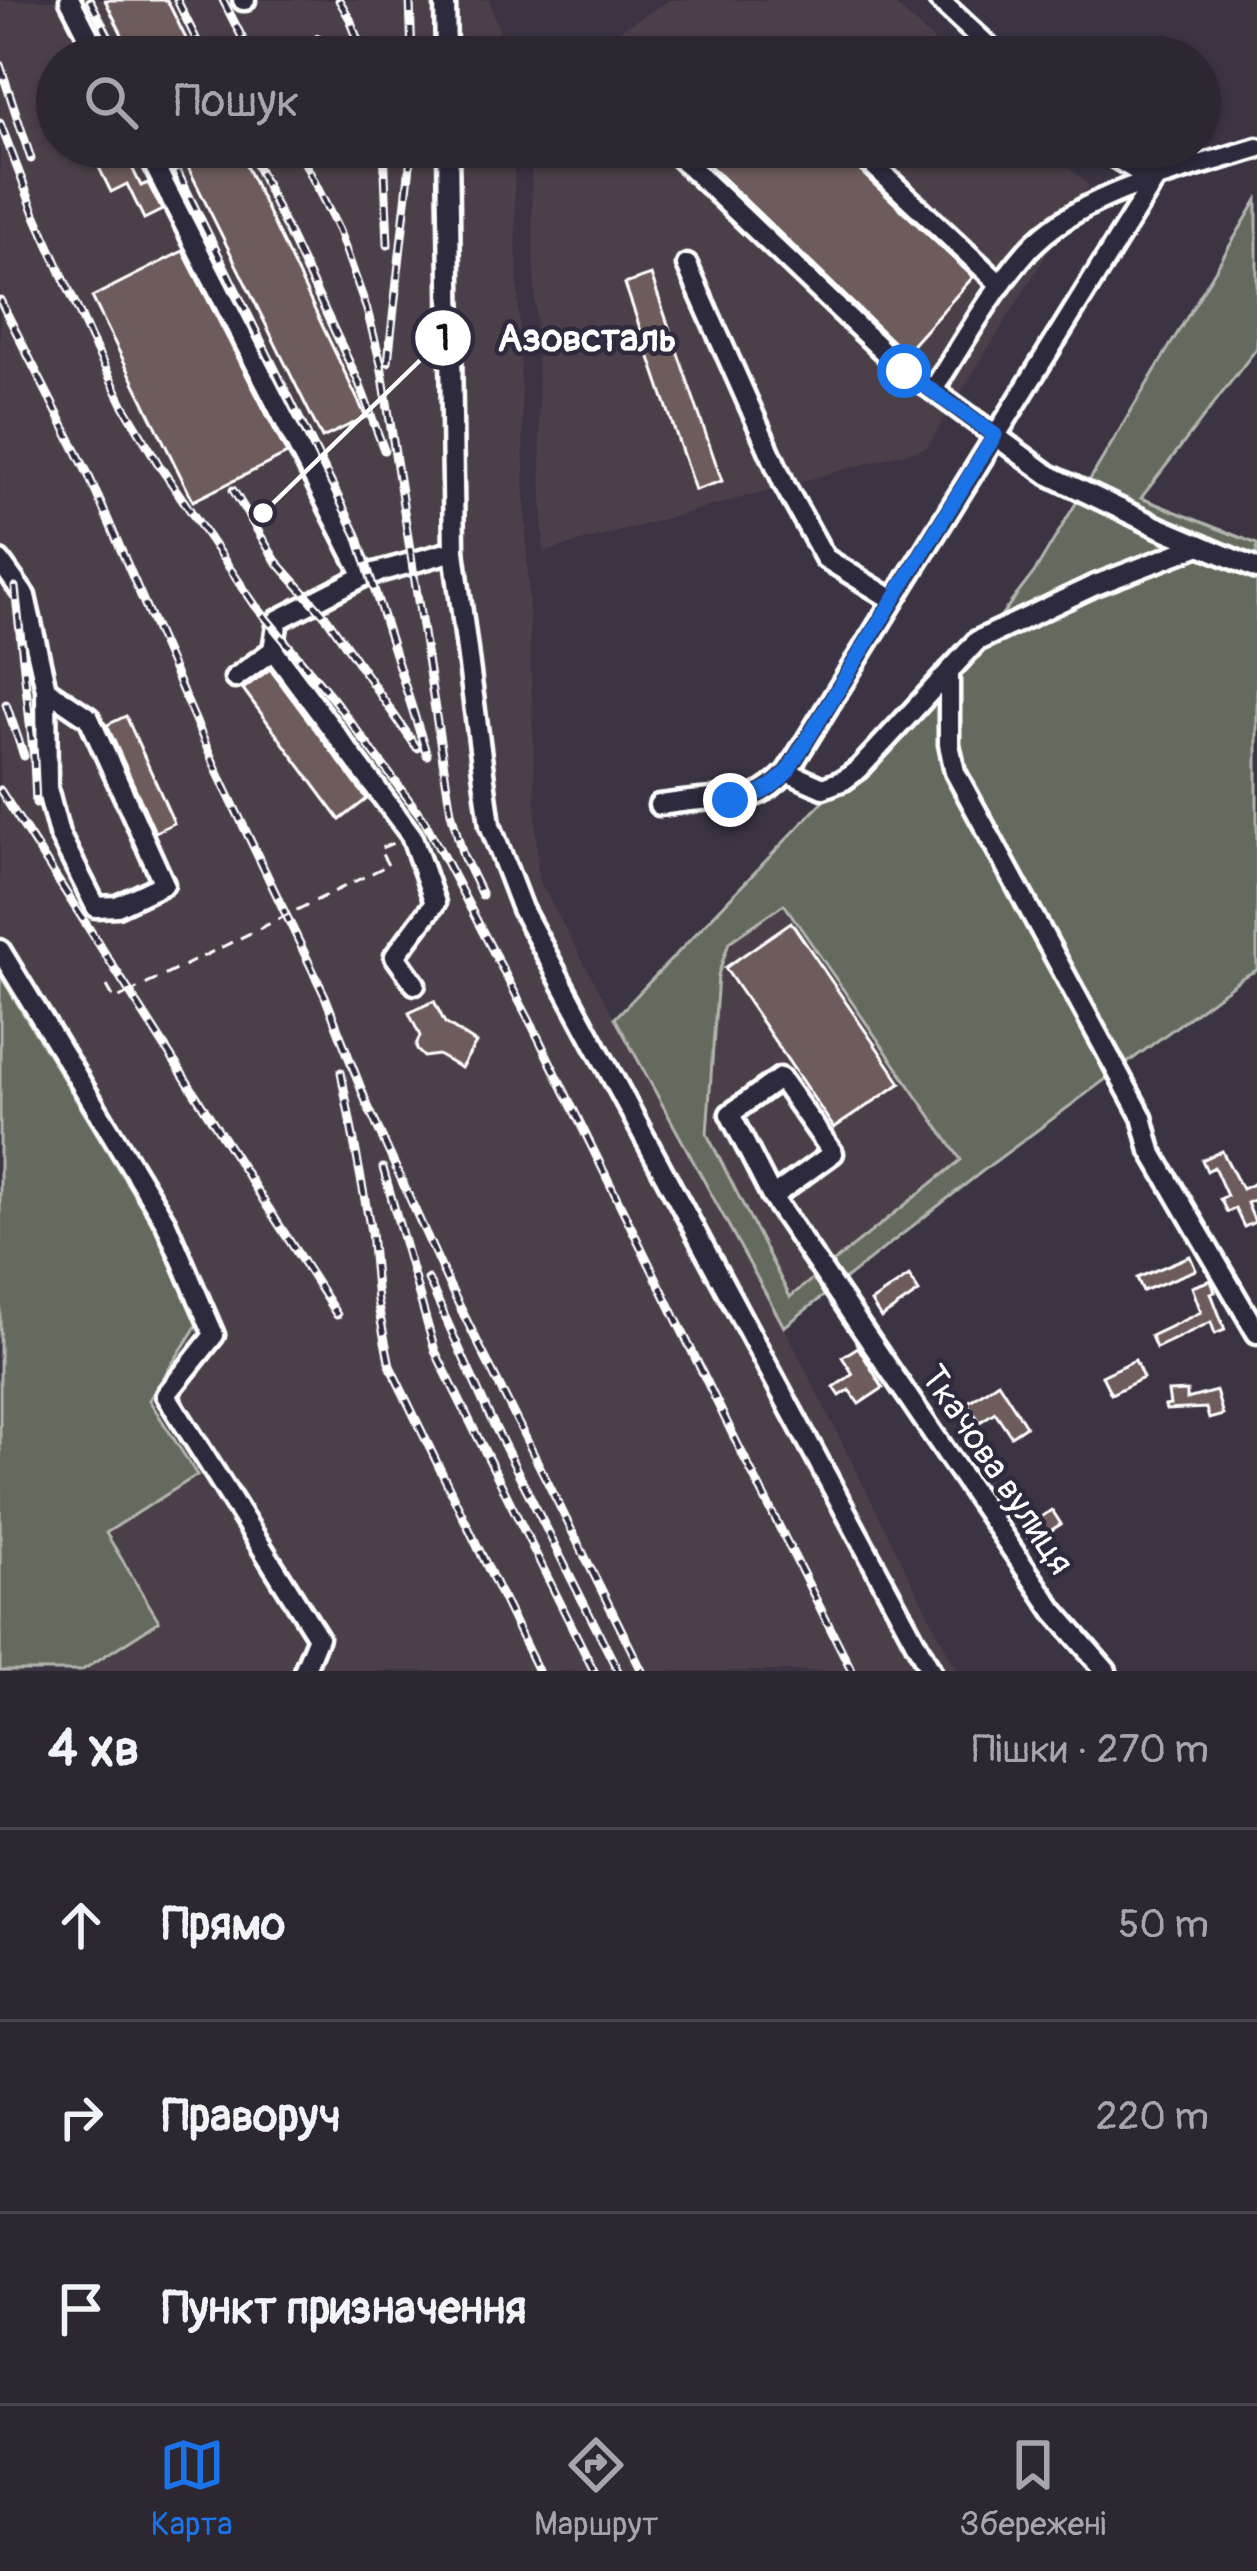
<!DOCTYPE html>
<html lang="uk">
<meta charset="utf-8">
<style>
body{margin:0;font-family:Pangolin,sans-serif;background:#352f3a;color:#f1f3f6}
.stop{position:absolute;width:36px;height:36px;margin:-27px;border:9px solid #1a73e8;border-radius:50%;background:#fff}
.stop.end{background:#1a73e8;border-color:#fff;box-shadow:0 3px 12px #0008}
.list{margin:0;padding:0;list-style:none}
h2{display:flex;justify-content:space-between;align-items:center;height:156px;margin:0;padding:0 48px;font-size:51px}
h2 small{font-size:39px;font-weight:400;color:#a7a5ac}
.list li{display:grid;grid-template-columns:78px 1fr auto;gap:36px;align-items:center;box-sizing:border-box;height:192px;padding:0 48px;border-top:3px solid #48444d}
.list b{display:block;font-size:45px;white-space:nowrap}
.list em{font-size:39px;font-style:normal;color:#a7a5ac}
.icon{flex:none;width:66px;height:66px;fill:none;stroke:currentColor;stroke-width:2;stroke-linecap:round;stroke-linejoin:round}
.map{position:relative;flex:none;width:1257px;height:1671px;overflow:hidden}
.search{position:absolute;background:#2d2732;box-shadow:0 3px 9px #0004;left:36px;right:36px;top:36px;height:132px;display:flex;align-items:center;gap:30px;box-sizing:border-box;padding:0 42px;border-radius:66px;color:#a7a5ac;font-size:45px}
.sheet{height:732px;background:#2d2732}
nav{display:flex;justify-content:space-around;align-items:center;box-sizing:border-box;height:168px;border-top:3px solid #48444d;background:#2d2732;font-size:33px;color:#a7a5ac}
nav a{display:grid;justify-items:center;gap:6px}
nav .on{color:#1a73e8}
.map>svg:first-child{display:block}
.built{fill:#4b404a}
.green{fill:#656b5e;stroke:#b2b5ae;stroke-width:3;fill-rule:evenodd}
.building{fill:#6e5b5b;stroke:#fff;stroke-width:3}
.lines{fill:none;stroke-linecap:round;stroke-linejoin:round}
.minor-casing{stroke:#fff;stroke-width:27}
.path{stroke:#fff;stroke-width:3;stroke-dasharray:12 9;stroke-linecap:butt}
.minor{stroke:#2f2a3d;stroke-width:18}
.rail-casing{stroke:#fff;stroke-width:9}
.rail{stroke:#2f2a3d;stroke-width:4.5;stroke-dasharray:14;stroke-linecap:butt}
.path-bridge{stroke:#fff;stroke-width:3;stroke-dasharray:12 9;stroke-linecap:butt}
.route{stroke:#1a73e8;stroke-width:15}
.labels{text-anchor:middle;dominant-baseline:central;stroke-width:9;stroke-linejoin:round;paint-order:stroke}
.street-label{font-size:36px;fill:#fff;stroke:#2f2a3d}
.leader{fill:none;stroke:#fff;stroke-width:4.5}
.callout-dot{fill:#fff;stroke:#2f2a3d;stroke-width:4.5}
.mark-label{font-size:36px;text-anchor:middle;font-weight:bold;fill:#111}
.callout-label{font-size:39px;text-anchor:middle;font-weight:bold;fill:#fff;stroke:#2f2a3d;stroke-width:9;stroke-linejoin:round;paint-order:stroke}
</style>
<div class="map">
<svg width="1257" height="1671" viewBox="0 0 1257 1671">
<rect width="100%" height="100%" fill="#3c3443"/>
<filter id="ink" filterUnits="userSpaceOnUse"><feTurbulence type="fractalNoise" baseFrequency=".00833" numOctaves="2"/><feDisplacementMap in="SourceGraphic" scale="24" xChannelSelector="R" yChannelSelector="G"/><feConvolveMatrix kernelMatrix="1 2 1 2 8 2 1 2 1" color-interpolation-filters="sRGB"/></filter>
<g filter="url(#ink)">
<g class="built">
<polygon points="0,0 489,0 508,57 57,57 57,147 513,147 538,879 784,1327 957,1671 81,1671 159,1621 105,1533 149,1400 197,1325 156,1231 0,975"/>
<polygon points="670,0 890,0 951,57 575,57"/>
<polygon points="530,147 1047,147 1089,186 927,447 544,552"/>
<polygon points="784,903 962,1160 789,1297 707,1134 718,975 729,943"/>
</g>
<g class="green">
<path d="M1257 200V348L1141 498 1257 544V970L1243 977 989 1166 784 1327 615 1018 1000 617 1036 570ZM784 904 961 1160 790 1297 707 1134 718 975 729 942Z"/>
<polygon points="0,975 156,1231 197,1325 149,1400 197,1475 106,1533 159,1621 81,1671 0,1671"/>
</g>
<g class="building">
<polygon points="105,0 167,0 195,57 133,57"/>
<polygon points="89,147 122,147 141,186 148,183 162,210 144,219 127,184 111,192"/>
<polygon points="178,147 237,147 366,417 322,438"/>
<polygon points="718,147 841,147 845,157 973,277 905,353 705,161"/>
<polygon points="183,251 287,454 193,501 92,297"/>
<polygon points="651,275 722,481 695,490 625,284"/>
<polygon points="270,669 367,799 340,820 243,689"/>
<polygon points="126,716 174,823 155,832 107,725"/>
<polygon points="791,922 901,1083 834,1128 725,968"/>
<polygon points="434,1001 445,1023 476,1043 461,1068 438,1055 424,1057 417,1050 416,1045 420,1036 409,1013"/>
<polygon points="1222,1151 1242,1189 1253,1184 1257,1192 1257,1199 1247,1203 1255,1222 1244,1227 1235,1208 1227,1212 1220,1199 1227,1196 1214,1167 1207,1171 1202,1160"/>
<polygon points="1190,1256 1196,1270 1143,1291 1137,1278"/>
<polygon points="909,1276 919,1292 881,1318 871,1302"/>
<polygon points="1211,1280 1215,1292 1211,1293 1225,1330 1215,1334 1211,1322 1156,1348 1151,1336 1201,1312 1192,1287"/>
<polygon points="858,1347 883,1388 859,1404 849,1390 840,1396 834,1387 853,1374 842,1357"/>
<polygon points="1135,1360 1143,1378 1111,1394 1102,1376"/>
<polygon points="998,1382 1026,1426 1011,1436 995,1412 980,1422 967,1403"/>
<polygon points="1187,1391 1187,1399 1216,1391 1223,1415 1209,1419 1206,1408 1166,1410 1165,1406 1170,1405 1168,1392"/>
<polygon points="1052,1510 1061,1524 1031,1543 1022,1529"/>
</g>
<g class="lines">
<g class="minor-casing">
<g id="minor">
<polyline points="70,0 99,57"/>
<polyline points="243,0 245,0"/>
<polyline points="445,0 446,57"/>
<polyline points="939,0 1000,57"/>
<polyline points="145,147 364,576"/>
<polyline points="448,147 454,551 490,825 522,909 931,1671"/>
<polyline points="675,147 672,150 904,371 933,390 1049,475 1158,527 1257,569"/>
<polyline points="854,147 1001,285"/>
<polyline points="687,265 785,486 825,558 893,600"/>
<path d="M933 390C963 343 991 292 1028 250 1083 190 1182 172 1257 148"/>
<polyline points="0,561 25,596 46,689 47,788 59,834 96,907 117,906 164,884 89,718 46,689"/>
<polyline points="273,650 411,835 435,903 395,956 415,984"/>
<polyline points="949,671 949,744 955,772 1142,1117 1151,1151 1257,1333"/>
<polyline points="235,678 273,650 278,620 364,576 454,551"/>
<polyline points="787,772 823,788 844,780 859,769 977,641 1093,586 1200,545"/>
<path d="M659 805C678 803 698 799 718 799 751 799 763 797 787 772L1154 181 1098 147"/>
<polyline points="0,950 166,1223 214,1335 166,1395 318,1637 304,1671"/>
<polyline points="772,1197 833,1153 780,1078 730,1114 772,1197 1054,1611 1106,1671"/>
</g>
</g>
<g class="path">
<polyline points="388,865 379,849 398,841"/>
<polyline points="107,986 115,1000 127,994"/>
</g>
<use href="#minor" class="minor"/>
<g class="rail-casing">
<g id="rail">
<polyline points="90,0 119,57"/>
<polyline points="177,0 205,57"/>
<polyline points="223,0 252,57"/>
<polyline points="339,0 350,19 364,57"/>
<polyline points="410,0 412,57"/>
<polyline points="318,38 328,57"/>
<polyline points="0,65 31,159"/>
<polyline points="0,123 35,214 91,339 123,404 159,465 255,605 334,700 424,820 534,1029 738,1445 852,1671"/>
<polyline points="165,147 357,535 427,755"/>
<polyline points="248,147 359,383 384,450"/>
<polyline points="297,147 339,231 367,310 381,364 451,812 463,856 482,895"/>
<polyline points="384,147 388,245"/>
<polyline points="0,300 88,474 219,775 325,996 367,1104 450,1287 642,1671"/>
<polyline points="388,362 412,147"/>
<polyline points="233,490 276,561 327,618 417,748"/>
<polyline points="15,587 34,759 36,803"/>
<polyline points="6,704 24,756"/>
<polyline points="0,790 337,1315"/>
<polyline points="341,1072 371,1232 377,1301 390,1366 538,1671"/>
<polyline points="383,1168 435,1351 594,1671"/>
<polyline points="428,1279 490,1417 618,1671"/>
</g>
</g>
<use href="#rail" class="rail"/>
<polyline class="path-bridge" points="127,994 388,865"/>
</g>
</g>
<g class="lines" filter="url(#ink)">
<path class="route" d="M730 800C754 800 771 789 787 772L995 435 904 371"/>
</g>
<g class="labels">
<g class="street-label">
<text transform="translate(997 1470) rotate(56)">Ткачова вулиця</text>
</g>
</g>
<path class="leader" d="M263 513L443 338"/>
<g class="callout-dot">
<circle cx="263" cy="513" r="12"/>
<circle cx="443" cy="338" r="30"/>
</g>
<g class="mark-label">
<text x="443" y="350">1</text>
</g>
<g class="callout-label">
<text x="587" y="351">Азовсталь</text>
</g>
</svg>
<div class="stop" style="left:904px;top:371px"></div>
<div class="stop end" style="left:730px;top:800px"></div>
<div class="search"><svg class="icon" aria-label="search" viewBox="0 0 24 24"><circle cx="10" cy="10" r="6"/><path d="M15 15l6 6"/></svg>Пошук</div>
</div>
<section class="sheet">
<h2>4 хв<small>Пішки · 270 m</small></h2>
<ul class="list">
<li><svg class="icon" aria-label="ahead" viewBox="0 0 24 24"><path d="M12 20V5M6 11l6-6 6 6"/></svg><div><b>Прямо</b></div><em>50 m</em></li>
<li><svg class="icon" aria-label="right" viewBox="0 0 24 24"><path d="M7 20v-9h11M14 6l5 5-5 5"/></svg><div><b>Праворуч</b></div><em>220 m</em></li>
<li><svg class="icon" aria-label="arrive" viewBox="0 0 24 24"><path d="M6 21V4h12l-3 4 3 4H6"/></svg><div><b>Пункт призначення</b></div></li>
</ul>
</section>
<nav>
<a class="on"><svg class="icon" aria-label="map" viewBox="0 0 24 24"><path d="M3 6l6-2 6 2 6-2v14l-6 2-6-2-6 2zM9 4v14M15 6v14"/></svg>Карта</a>
<a><svg class="icon" aria-label="directions" viewBox="0 0 24 24"><path d="M12 3l9 9-9 9-9-9zM9 14v-3h6M13 9l2 2-2 2"/></svg>Маршрут</a>
<a><svg class="icon" aria-label="saved" viewBox="0 0 24 24"><path d="M7 4h10v16l-5-4-5 4z"/></svg>Збережені</a>
</nav>
